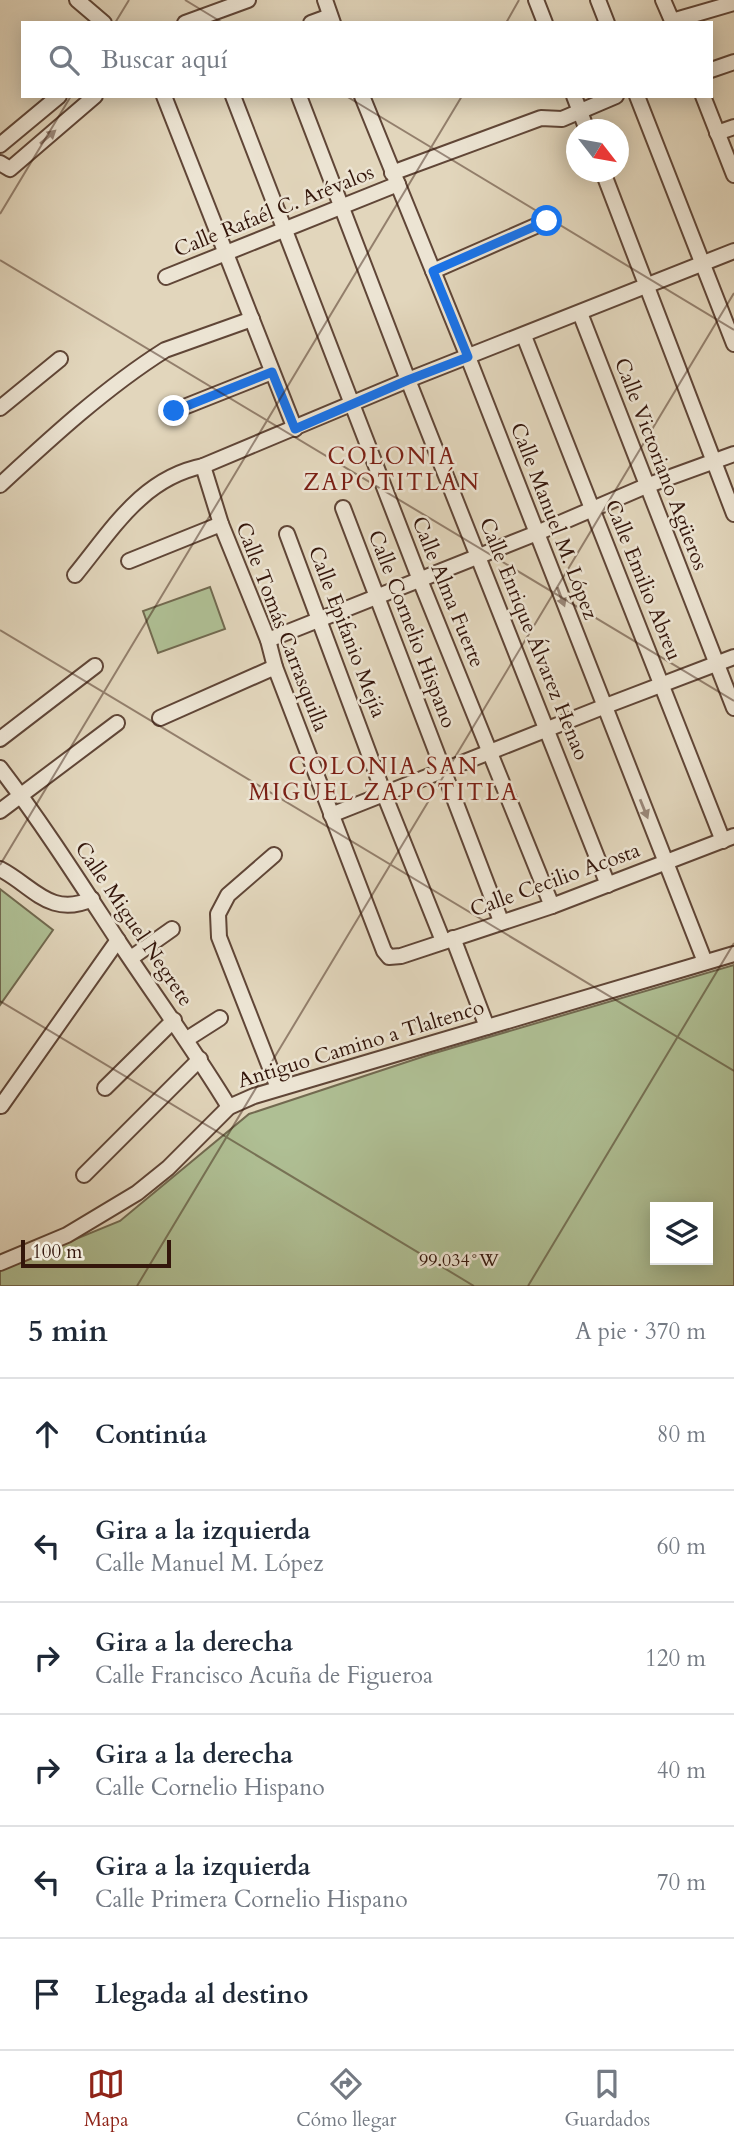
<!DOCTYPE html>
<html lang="es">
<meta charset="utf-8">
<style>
body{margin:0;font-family:Cardo,serif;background:#f6f6f7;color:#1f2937}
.controls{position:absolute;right:21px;bottom:21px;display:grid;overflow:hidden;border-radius:0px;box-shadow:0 4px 18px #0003}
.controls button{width:63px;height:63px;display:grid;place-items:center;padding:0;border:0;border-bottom:2px solid #e0e1e3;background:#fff;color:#1f2937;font:35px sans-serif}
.compass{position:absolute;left:566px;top:119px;width:63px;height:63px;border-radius:50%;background:#fff;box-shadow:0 4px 18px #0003;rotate:121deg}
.scale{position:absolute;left:21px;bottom:18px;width:150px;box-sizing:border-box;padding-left:7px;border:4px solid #34160b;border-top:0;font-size:19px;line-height:24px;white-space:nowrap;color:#34160b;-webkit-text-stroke:5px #ece4d3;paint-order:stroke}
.stop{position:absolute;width:21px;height:21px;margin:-16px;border:5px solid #1a73e8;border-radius:50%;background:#fff}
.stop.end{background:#1a73e8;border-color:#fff;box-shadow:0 2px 7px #0008}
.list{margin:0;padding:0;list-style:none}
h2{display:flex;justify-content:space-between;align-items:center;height:91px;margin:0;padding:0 28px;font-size:30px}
h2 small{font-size:23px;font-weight:400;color:#747a83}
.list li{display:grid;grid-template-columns:46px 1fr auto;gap:21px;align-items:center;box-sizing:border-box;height:112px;padding:0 28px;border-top:2px solid #e0e1e3}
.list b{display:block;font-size:26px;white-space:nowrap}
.list p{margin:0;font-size:23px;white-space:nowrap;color:#747a83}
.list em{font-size:23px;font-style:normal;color:#747a83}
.icon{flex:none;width:38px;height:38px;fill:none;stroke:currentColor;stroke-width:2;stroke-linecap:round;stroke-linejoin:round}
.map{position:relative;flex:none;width:734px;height:1286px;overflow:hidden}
.search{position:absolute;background:#fff;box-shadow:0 4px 18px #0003;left:21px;right:21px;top:21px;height:77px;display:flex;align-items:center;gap:18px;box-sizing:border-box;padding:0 24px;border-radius:0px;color:#747a83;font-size:26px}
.sheet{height:763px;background:#fff}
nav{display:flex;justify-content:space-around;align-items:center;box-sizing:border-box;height:98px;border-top:2px solid #e0e1e3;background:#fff;font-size:19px;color:#747a83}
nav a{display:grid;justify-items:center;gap:4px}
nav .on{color:#8f2418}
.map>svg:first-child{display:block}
.green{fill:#afbf94;stroke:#726a50;stroke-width:2;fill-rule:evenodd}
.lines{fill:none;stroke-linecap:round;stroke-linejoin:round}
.minor-casing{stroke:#604637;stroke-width:18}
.minor{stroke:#ece4d3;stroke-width:14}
.oneway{fill:#998779}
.route{stroke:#1a73e8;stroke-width:9}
.ticks{fill:none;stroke:#34160b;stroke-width:2;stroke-opacity:0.45}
.labels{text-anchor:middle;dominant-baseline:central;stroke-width:5;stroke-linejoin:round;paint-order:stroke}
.street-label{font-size:21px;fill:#34160b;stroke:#ece4d3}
.neighbourhood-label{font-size:23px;letter-spacing:2px;fill:#7a1f14;stroke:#ece4d3}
.ticks-label{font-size:18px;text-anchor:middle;fill:#34160b;stroke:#ece4d3;stroke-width:5;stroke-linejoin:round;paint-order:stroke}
</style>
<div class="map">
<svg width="734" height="1286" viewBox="0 0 734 1286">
<rect width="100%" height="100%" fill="#e2d6bc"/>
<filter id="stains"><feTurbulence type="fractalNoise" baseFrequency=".00286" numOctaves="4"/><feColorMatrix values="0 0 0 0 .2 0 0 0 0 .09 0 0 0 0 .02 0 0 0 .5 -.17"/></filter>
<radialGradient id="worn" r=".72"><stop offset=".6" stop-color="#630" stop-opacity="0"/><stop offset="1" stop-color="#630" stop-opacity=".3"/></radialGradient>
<g class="green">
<polygon points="210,587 225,629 158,653 143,611"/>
<polygon points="0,889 53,930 0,1005"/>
<path d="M734 965V1286H0V1270L120 1221 249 1114 428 1055ZM655 1207H708V1260H655Z"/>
</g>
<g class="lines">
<g class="minor-casing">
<g id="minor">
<polyline points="77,0 104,23"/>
<polyline points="325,0 333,23"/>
<polyline points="536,0 545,23"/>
<polyline points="598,0 607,23"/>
<polyline points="663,0 673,23"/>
<polyline points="672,21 734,3"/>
<polyline points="185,23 248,0"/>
<polyline points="311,23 330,16"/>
<polyline points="711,70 734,62"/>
<polyline points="164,96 295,429"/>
<polyline points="233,96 420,580 552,906"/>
<polyline points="299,96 408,380 608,885"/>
<polyline points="362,96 468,357 705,962"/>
<polyline points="574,96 587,130"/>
<polyline points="637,96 734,344"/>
<polyline points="703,96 734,175"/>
<polyline points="717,133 734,127"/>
<polyline points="0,145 59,96"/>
<polyline points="0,163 10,169 95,96"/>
<polyline points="603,172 734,514"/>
<polyline points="392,173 541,118 562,119 616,96"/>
<polyline points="433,271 547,221"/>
<polyline points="166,277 398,184"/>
<polyline points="580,313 734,708"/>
<polyline points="524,336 723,841"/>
<polyline points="0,408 60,359"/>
<polyline points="174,411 272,372"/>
<polyline points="203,466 221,524 268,640 275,667 384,951 389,957 401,956 552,906 734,836"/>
<path d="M0 485C52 437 105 388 165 350L252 319"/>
<polyline points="343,508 501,921"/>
<polyline points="287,534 384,794 443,941"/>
<polyline points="129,561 221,524"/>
<path d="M75 575C112 530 142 478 203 466L408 380 734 251"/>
<polyline points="268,640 537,533 646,486 734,454"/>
<polyline points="160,718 275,667"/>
<polyline points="0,739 95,666"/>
<path d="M0 768C42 823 79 881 117 939 154 995 194 1049 229 1107"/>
<polyline points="0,811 117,723"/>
<polyline points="331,815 603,707 734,657"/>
<polyline points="274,855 228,895 218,914 219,937 278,1088"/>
<path d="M0 869C33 886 50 918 92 899"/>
<polyline points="453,938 487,1027"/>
<polyline points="131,958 172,929"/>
<polyline points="187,1039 220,1018"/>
<polyline points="105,1088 174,1020"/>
<polyline points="1,1106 118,940"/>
<polyline points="84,1175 200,1059"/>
<polyline points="0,1263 67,1235 137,1193 168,1168 229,1107 254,1096 734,954"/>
</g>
</g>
<use href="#minor" class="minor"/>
</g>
<defs><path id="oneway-solid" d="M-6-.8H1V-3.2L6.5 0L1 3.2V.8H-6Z" transform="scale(1.75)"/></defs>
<g class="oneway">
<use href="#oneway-solid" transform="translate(48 137) rotate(-41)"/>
<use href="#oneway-solid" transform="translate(561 597) rotate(69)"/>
<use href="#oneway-solid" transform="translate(644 809) rotate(68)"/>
</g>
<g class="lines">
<polyline class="route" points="174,411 272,372 295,429 408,380 468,357 433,271 547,221"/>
</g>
<path class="ticks" d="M185 0 223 23M115 23 129 0M506 23 519 0M346 96 734 330M0 214 71 96M0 260 734 701M0 630 734 1071M0 865 462 96M0 1001 474 1286M137 1286 734 293M528 1286 734 943"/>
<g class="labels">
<g class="street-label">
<text transform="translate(274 211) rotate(-22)">Calle Rafaél C. Arévalos</text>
<text transform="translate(661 464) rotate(69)">Calle Victoriano Agüeros</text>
<text transform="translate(554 521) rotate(69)">Calle Manuel M. López</text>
<text transform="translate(643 580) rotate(68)">Calle Emilio Abreu</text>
<text transform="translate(448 592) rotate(68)">Calle Alma Fuerte</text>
<text transform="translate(282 627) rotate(69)">Calle Tomás Carrasquilla</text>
<text transform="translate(412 629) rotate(69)">Calle Cornelio Hispano</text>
<text transform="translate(347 632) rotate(69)">Calle Epifanio Mejía</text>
<text transform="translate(534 639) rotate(68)">Calle Enrique Álvarez Henao</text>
<text transform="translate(555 880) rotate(-20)">Calle Cecilio Acosta</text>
<text transform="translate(134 924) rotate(56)">Calle Miguel Negrete</text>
<text transform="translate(361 1044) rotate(-17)">Antiguo Camino a Tlaltenco</text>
</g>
<g class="neighbourhood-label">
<text x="392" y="456">COLONIA<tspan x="392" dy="26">ZAPOTITLÁN</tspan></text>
<text x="384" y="766">COLONIA SAN<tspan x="384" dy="26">MIGUEL ZAPOTITLA</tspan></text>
</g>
</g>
<g class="ticks-label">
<text x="459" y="1266">99.034°W</text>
</g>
<rect width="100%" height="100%" filter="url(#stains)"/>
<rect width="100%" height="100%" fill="url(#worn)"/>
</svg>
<div class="controls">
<button><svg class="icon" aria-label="layers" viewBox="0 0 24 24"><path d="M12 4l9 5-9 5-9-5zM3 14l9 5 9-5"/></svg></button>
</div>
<svg class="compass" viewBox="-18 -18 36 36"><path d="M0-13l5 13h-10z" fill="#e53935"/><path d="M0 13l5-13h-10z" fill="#747a83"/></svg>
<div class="scale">100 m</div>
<div class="stop" style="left:547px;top:221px"></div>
<div class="stop end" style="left:174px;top:411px"></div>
<div class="search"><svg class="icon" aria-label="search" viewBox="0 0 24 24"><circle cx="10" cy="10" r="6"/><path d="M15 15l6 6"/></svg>Buscar aquí</div>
</div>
<section class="sheet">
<h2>5 min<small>A pie · 370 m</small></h2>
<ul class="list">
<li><svg class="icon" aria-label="ahead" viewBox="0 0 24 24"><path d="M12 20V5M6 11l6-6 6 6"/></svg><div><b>Continúa</b></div><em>80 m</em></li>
<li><svg class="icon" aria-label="left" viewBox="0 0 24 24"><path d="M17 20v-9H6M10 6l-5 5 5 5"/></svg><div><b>Gira a la izquierda</b><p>Calle Manuel M. López</p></div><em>60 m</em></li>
<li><svg class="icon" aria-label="right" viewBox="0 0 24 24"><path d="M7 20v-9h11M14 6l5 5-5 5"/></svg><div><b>Gira a la derecha</b><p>Calle Francisco Acuña de Figueroa</p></div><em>120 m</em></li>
<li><svg class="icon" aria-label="right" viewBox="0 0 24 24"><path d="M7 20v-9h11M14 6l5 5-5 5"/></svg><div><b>Gira a la derecha</b><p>Calle Cornelio Hispano</p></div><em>40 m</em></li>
<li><svg class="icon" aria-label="left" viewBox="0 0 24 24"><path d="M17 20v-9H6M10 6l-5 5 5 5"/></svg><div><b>Gira a la izquierda</b><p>Calle Primera Cornelio Hispano</p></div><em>70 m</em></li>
<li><svg class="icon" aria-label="arrive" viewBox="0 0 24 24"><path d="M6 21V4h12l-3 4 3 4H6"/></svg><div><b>Llegada al destino</b></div></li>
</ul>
</section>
<nav>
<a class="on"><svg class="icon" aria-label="map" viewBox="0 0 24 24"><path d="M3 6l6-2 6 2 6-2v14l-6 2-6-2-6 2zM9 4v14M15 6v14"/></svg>Mapa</a>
<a><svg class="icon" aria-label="directions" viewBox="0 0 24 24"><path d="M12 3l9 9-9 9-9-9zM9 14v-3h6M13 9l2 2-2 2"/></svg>Cómo llegar</a>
<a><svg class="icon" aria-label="saved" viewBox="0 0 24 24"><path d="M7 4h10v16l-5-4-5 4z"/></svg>Guardados</a>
</nav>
